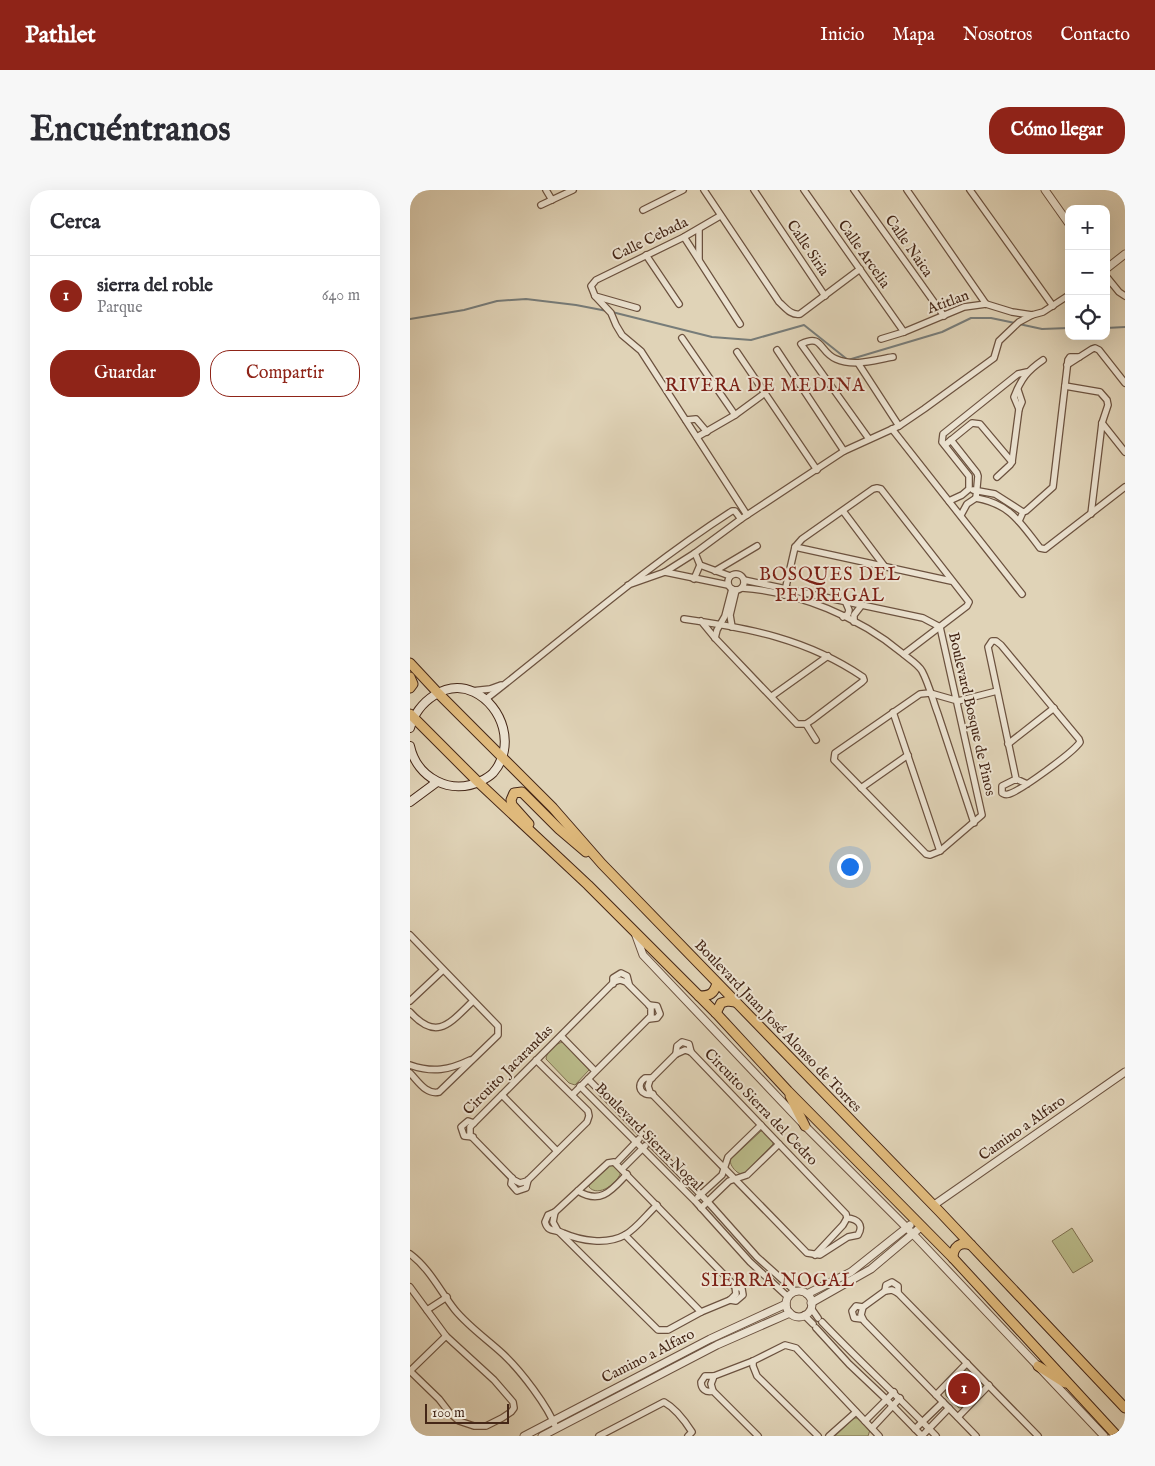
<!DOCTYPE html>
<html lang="es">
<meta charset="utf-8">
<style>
body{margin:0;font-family:"IM FELL English",serif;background:#f7f7f7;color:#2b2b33}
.controls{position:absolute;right:15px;top:15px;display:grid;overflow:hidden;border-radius:10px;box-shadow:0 5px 20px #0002}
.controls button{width:45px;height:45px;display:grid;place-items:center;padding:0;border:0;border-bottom:1px solid #e1e1e2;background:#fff;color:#2b2b33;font:25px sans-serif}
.scale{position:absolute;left:15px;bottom:12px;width:84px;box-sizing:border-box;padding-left:5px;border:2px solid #452717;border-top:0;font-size:14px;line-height:18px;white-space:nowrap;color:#452717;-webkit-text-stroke:4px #ebe2d0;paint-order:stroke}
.you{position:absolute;left:439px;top:676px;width:18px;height:18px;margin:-12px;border:4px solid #fff;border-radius:50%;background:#1a73e8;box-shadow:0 0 0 8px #1a73e833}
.badge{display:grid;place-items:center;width:32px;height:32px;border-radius:50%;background:#8f2418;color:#fff;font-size:16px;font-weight:700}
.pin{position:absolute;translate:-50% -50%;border:2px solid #fff;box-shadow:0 1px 5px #0006}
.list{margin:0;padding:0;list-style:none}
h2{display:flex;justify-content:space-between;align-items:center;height:65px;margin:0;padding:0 20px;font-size:21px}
h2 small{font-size:16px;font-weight:400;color:#7c7c81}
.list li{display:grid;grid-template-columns:32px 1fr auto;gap:15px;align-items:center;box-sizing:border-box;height:80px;padding:0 20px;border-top:1px solid #e1e1e2}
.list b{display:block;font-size:19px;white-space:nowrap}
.list p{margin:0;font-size:16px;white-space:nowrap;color:#7c7c81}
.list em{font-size:16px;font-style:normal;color:#7c7c81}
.actions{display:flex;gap:10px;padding:15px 20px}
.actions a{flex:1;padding:11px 0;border:1px solid #8f2418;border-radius:20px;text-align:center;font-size:18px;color:#8f2418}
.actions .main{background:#8f2418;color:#fff}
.icon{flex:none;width:28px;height:28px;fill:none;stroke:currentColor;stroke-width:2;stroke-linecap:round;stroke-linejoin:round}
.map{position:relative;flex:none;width:715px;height:1246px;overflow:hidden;border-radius:20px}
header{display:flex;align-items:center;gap:30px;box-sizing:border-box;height:70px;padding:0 25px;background:#8f2418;color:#fff}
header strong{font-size:24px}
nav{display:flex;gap:28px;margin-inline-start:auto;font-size:18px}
.intro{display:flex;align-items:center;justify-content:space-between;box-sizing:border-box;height:120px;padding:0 30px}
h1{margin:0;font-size:35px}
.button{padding:12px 22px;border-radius:20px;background:#8f2418;color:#fff;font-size:18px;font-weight:700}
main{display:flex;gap:30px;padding:0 30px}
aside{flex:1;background:#fff;border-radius:20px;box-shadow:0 5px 20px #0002}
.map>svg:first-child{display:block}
.green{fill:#b9ba89;stroke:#7f7050}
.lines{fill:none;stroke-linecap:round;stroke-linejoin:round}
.stream{stroke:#777c79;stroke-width:2}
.minor-casing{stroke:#6c523f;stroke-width:8}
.tertiary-casing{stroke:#6c523f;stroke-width:9}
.secondary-casing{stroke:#452717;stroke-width:10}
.primary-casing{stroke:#452717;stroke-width:11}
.minor{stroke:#ebe2d0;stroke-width:5.5}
.tertiary{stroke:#ebe2d0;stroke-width:7}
.secondary{stroke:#ebe2d0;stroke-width:8}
.primary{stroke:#e0ba7c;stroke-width:9}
.labels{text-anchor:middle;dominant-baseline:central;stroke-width:4;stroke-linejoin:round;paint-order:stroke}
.street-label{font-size:15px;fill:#452717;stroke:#ebe2d0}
.quarter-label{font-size:18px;letter-spacing:1px;fill:#7a1f14;stroke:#ebe2d0}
</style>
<header>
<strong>Pathlet</strong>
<nav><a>Inicio</a><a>Mapa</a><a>Nosotros</a><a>Contacto</a></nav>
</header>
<div class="intro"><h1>Encuéntranos</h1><a class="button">Cómo llegar</a></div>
<main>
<aside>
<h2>Cerca<small></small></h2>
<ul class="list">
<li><span class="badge">1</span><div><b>sierra del roble</b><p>Parque</p></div><em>640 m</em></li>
</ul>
<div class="actions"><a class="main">Guardar</a><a>Compartir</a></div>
</aside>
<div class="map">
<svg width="715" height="1246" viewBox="0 0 715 1246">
<rect width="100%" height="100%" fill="#e0d3b7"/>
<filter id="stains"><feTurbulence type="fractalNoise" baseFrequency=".004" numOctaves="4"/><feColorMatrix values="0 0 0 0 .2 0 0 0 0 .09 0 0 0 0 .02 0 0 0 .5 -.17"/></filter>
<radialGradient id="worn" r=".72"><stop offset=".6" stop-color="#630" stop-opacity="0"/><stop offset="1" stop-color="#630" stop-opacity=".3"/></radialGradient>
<g class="green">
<path d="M153 852 179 880 165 895 159 893 136 869C136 862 146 853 153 852Z"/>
<path d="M351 941 355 942 363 951V954L337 981 332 984C327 984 320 976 320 970Z"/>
<path d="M203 974 211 981C209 993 188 1008 179 997V994L198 976Z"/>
<polygon points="662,1038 683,1071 663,1083 642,1051"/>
<polygon points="555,1180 560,1180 574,1196 554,1217 549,1218 536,1206 535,1201"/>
<polygon points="444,1228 448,1228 460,1240 458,1246 425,1246"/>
</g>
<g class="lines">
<g class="stream">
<polyline points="202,122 302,147 341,150 394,135 438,170 532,142 561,128 581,128 605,133"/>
<polyline points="0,129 54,120 87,111 116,109 166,115 197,121"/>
<polyline points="609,134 632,139 659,138"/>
<polyline points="696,138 715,137"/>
</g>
<g class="minor-casing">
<g id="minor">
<polyline points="136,0 142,10"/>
<path d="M294 0 369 112C375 117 381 126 390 124L450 79"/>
<polyline points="344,0 415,106"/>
<polyline points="394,0 494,142"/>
<polyline points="444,0 534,126"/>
<polyline points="497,0 576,114"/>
<polyline points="560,0 643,116"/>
<polyline points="131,15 163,0"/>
<polyline points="233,20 273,0"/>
<polyline points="274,47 330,134"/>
<polyline points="236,65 269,114"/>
<polyline points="289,69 289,39"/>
<polyline points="696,86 709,102 715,106"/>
<polyline points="185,106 201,123 206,135 212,145 231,161 337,325"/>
<polyline points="227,118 185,106 181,96 186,90 274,47 310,26"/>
<polyline points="272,148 325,225"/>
<polyline points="471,149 494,142 554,117 576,114 602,122 622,125 633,122 659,105"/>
<polyline points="367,160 434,261"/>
<polyline points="327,162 407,280"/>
<polyline points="448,173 489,236"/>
<polyline points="657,175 682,159 685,158 689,160 715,193"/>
<polyline points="655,196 690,202 697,210 698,215 692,233 681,324"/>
<path d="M609 219 604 207C611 189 617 181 633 170"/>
<polyline points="276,230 286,229 297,242"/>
<polyline points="692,233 715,262"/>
<polyline points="482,239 612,404"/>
<polyline points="287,247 325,225 355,203"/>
<path d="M459 249 391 154C413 143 409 162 426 169 444 177 464 170 483 167"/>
<polyline points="541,250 567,283 568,286 566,308"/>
<polyline points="535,255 562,233 570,234 602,272"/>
<polyline points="587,287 600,275 602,272 609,219 612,212 608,200"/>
<polyline points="563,300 585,304 613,322"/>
<polyline points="539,311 552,305 559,299 559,286 532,252 533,244 608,184 617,182"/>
<polyline points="433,321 475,377"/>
<path d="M551 325 557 314 566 308C600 314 610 332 630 358L635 359 715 297"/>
<polyline points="331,329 434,261 489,236 514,219 584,168 589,151 609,132 622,125"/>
<polyline points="609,331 613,322 616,321 643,297 658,170 660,167 669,167"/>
<polyline points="385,357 541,391"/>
<polyline points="285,363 290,375 320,386"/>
<polyline points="305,381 347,356"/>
<polyline points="255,382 318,395"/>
<circle cx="326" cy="392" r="8"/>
<polyline points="284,389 290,375"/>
<polyline points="334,390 513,428 530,437 572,625 530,661 520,665 516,664 424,570 425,563 510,504 520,503 548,511 587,501"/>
<path d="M332 398C389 402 449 427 492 463 499 469 508 474 512 481 519 494 523 511 528 524 540 561 552 597 564 633"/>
<polyline points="374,405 385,357 392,349 463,299 467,298 471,299 559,412 557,416 494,464"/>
<polyline points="433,427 438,424 439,420 436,413"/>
<path d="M274 429C339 438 397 449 453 487L454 490 452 492 402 530 396 534H387L305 448 291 431"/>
<polyline points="444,432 444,425 451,416"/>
<polyline points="322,437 320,425 326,400"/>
<polyline points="305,448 307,440 315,426 322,399"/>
<polyline points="61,501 80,499 91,495"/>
<polyline points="362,506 418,466"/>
<path d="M76 509C157 446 235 377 322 321H325L331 329 285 363 255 382 218 395"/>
<polyline points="483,522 530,661"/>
<polyline points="396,534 406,550"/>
<polyline points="598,554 644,518"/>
<path d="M606 589 592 596V603C596 605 595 605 599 604 610 601 664 562 670 552L669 549 591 455 586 451H582L578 457 606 589 617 594"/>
<polyline points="451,598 498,565"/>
<path d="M0 745 88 836V845L29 902C16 905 8 891 0 883"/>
<polyline points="203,794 203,788 211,783 217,786 219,794"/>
<polyline points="0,811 33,780"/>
<path d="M0 822C27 852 40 833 63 811"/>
<polyline points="239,829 247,828 250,824 247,816 239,815"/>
<polyline points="151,846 185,881"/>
<path d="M275 860 281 862 436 1024 437 1028C448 1029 454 1035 448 1045L438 1047 410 1065 397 1063 240 902 238 896 240 890 266 864Z"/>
<polyline points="266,864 267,856 272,852 279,854 281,862"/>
<polyline points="126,870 178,921 179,926 177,932 117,991 110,993 104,990 60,945 60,937 204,792 210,790 216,792 239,815 241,818 241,826 162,905"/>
<path d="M0 875C23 883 39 880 60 870"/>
<path d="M242 888H235C225 895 231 907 243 904"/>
<polyline points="178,889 298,1012 347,1067 385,1101"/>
<polyline points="170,896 285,1011 340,1072 378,1107"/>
<polyline points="92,905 147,961"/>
<polyline points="63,947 54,946 51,937 58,931 64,933"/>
<polygon points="204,972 325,1096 326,1104 320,1110 291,1122 258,1140 248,1140 148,1041 143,1032 145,1022 198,973"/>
<polyline points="206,973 229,949"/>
<polyline points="212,979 235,956"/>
<polyline points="102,988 101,994 107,1001 116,998 118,990"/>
<path d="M168 1001C191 1015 202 1000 217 984"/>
<polyline points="288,1007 312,985 318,967 351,935"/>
<polyline points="291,1018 319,991 337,985 369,954"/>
<path d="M145 1022 138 1025 135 1032C138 1043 145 1039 153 1043 171 1051 197 1055 215 1045 227 1038 237 1024 247 1015"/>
<polyline points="215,1045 291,1122"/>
<path d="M0 1064C20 1079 30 1101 45 1120 59 1137 78 1150 93 1164 111 1181 138 1216 146 1238"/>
<polyline points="405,1065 433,1035 437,1028"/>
<polyline points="0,1097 36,1146 84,1190 103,1212 104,1218 101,1222 92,1228 76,1236 64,1236 49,1231 39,1222 29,1209 0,1181"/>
<polyline points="475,1101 476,1095 482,1092 488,1096 488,1103"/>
<polyline points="320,1110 326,1111 333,1105 332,1099 323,1095"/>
<polyline points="401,1118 408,1128"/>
<polyline points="17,1120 37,1107"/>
<polyline points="394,1125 403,1134"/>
<polyline points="452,1129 444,1128 442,1121 446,1116 453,1117"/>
<path d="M412 1132C449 1171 489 1207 526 1246"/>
<polyline points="406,1138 439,1174 476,1209 512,1246 539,1218"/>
<polyline points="343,1171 343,1176 347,1186 408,1246"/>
<polyline points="0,1181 36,1146"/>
<path d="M303 1201C296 1203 291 1199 291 1192L295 1186H304"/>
<polyline points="526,1205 557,1173"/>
<polyline points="548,1227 579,1195"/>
<polyline points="455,1231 484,1202"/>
<polyline points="462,1238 490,1208"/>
<polyline points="505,1239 533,1212"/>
<path d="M189 1246 254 1212C265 1218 275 1231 282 1242L278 1246"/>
<polyline points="348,1246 303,1201 301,1194 304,1186 343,1171 375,1155 386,1158 469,1246"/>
<polyline points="419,1246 446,1222"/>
<polyline points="566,1246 454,1131 451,1125 453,1117 475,1101 482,1100 488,1103 628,1246"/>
</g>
</g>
<g class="tertiary-casing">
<g id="tertiary">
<polyline points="635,0 659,34"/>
<polyline points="696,79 715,64"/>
<polyline points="225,743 233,765 395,936 503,1044 694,1246"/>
<polyline points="524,1015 715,882"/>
<circle cx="389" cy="1114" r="13"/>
<polyline points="397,1104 441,1082 500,1035"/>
<polyline points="401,1113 461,1079 512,1036"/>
<polyline points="114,1246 300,1149 376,1114"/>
<polyline points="132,1246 307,1155 380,1123"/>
</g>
</g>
<g class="secondary-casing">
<g id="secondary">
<path d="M0 538C7 512 36 489 64 502 93 516 106 557 83 583 80 586 75 589 71 591 41 606 7 588 0 556"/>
<polyline points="0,612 27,592"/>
</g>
</g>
<g class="primary-casing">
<g id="primary">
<polyline points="0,473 28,503 143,618 192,674 529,1021 715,1218"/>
<polyline points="0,487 3,494 0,498"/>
<polyline points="0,524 68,592 178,695 306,823 378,901 543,1068 707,1246"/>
<polyline points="119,634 102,615 101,610 104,603 112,602 149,639 176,662"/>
<path d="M289 806C300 806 304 804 307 793"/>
<polyline points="306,823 311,813 318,811 325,812"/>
<polyline points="380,906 395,936"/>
<path d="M543 1068C543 1057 550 1051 561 1055"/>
<polyline points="628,1176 655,1193"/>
</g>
</g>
<use href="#minor" class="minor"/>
<use href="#tertiary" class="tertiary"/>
<use href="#secondary" class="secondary"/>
<use href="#primary" class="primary"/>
</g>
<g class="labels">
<g class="street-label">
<text transform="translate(240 49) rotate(-26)">Calle Cebada</text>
<text transform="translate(499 56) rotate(55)">Calle Naica</text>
<text transform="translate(398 58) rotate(56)">Calle Siria</text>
<text transform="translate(454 64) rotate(55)">Calle Arcelia</text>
<text transform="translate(538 112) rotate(-20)">Atitlan</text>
<text transform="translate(562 524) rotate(77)">Boulevard Bosque de Pinos</text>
<text transform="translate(368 836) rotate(46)">Boulevard Juan José Alonso de Torres</text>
<text transform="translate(98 880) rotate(-45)">Circuito Jacarandas</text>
<text transform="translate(351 917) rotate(46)">Circuito Sierra del Cedro</text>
<text transform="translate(612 938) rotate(-35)">Camino a Alfaro</text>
<text transform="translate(239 947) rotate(45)">Boulevard Sierra Nogal</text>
<text transform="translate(238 1166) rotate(-27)">Camino a Alfaro</text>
</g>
<g class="quarter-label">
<text x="355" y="196">RIVERA DE MEDINA</text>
<text x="420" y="385">BOSQUES DEL<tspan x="420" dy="21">PEDREGAL</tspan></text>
<text x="368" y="1091">SIERRA NOGAL</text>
</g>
</g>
<rect width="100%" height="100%" filter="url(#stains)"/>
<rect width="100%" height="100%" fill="url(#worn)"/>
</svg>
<div class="controls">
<button>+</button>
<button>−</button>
<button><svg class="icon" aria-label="locate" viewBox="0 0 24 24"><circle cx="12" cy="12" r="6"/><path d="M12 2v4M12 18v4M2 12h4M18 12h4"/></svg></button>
</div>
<div class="scale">100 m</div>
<div class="you"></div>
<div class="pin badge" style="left:554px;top:1199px">1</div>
</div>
</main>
